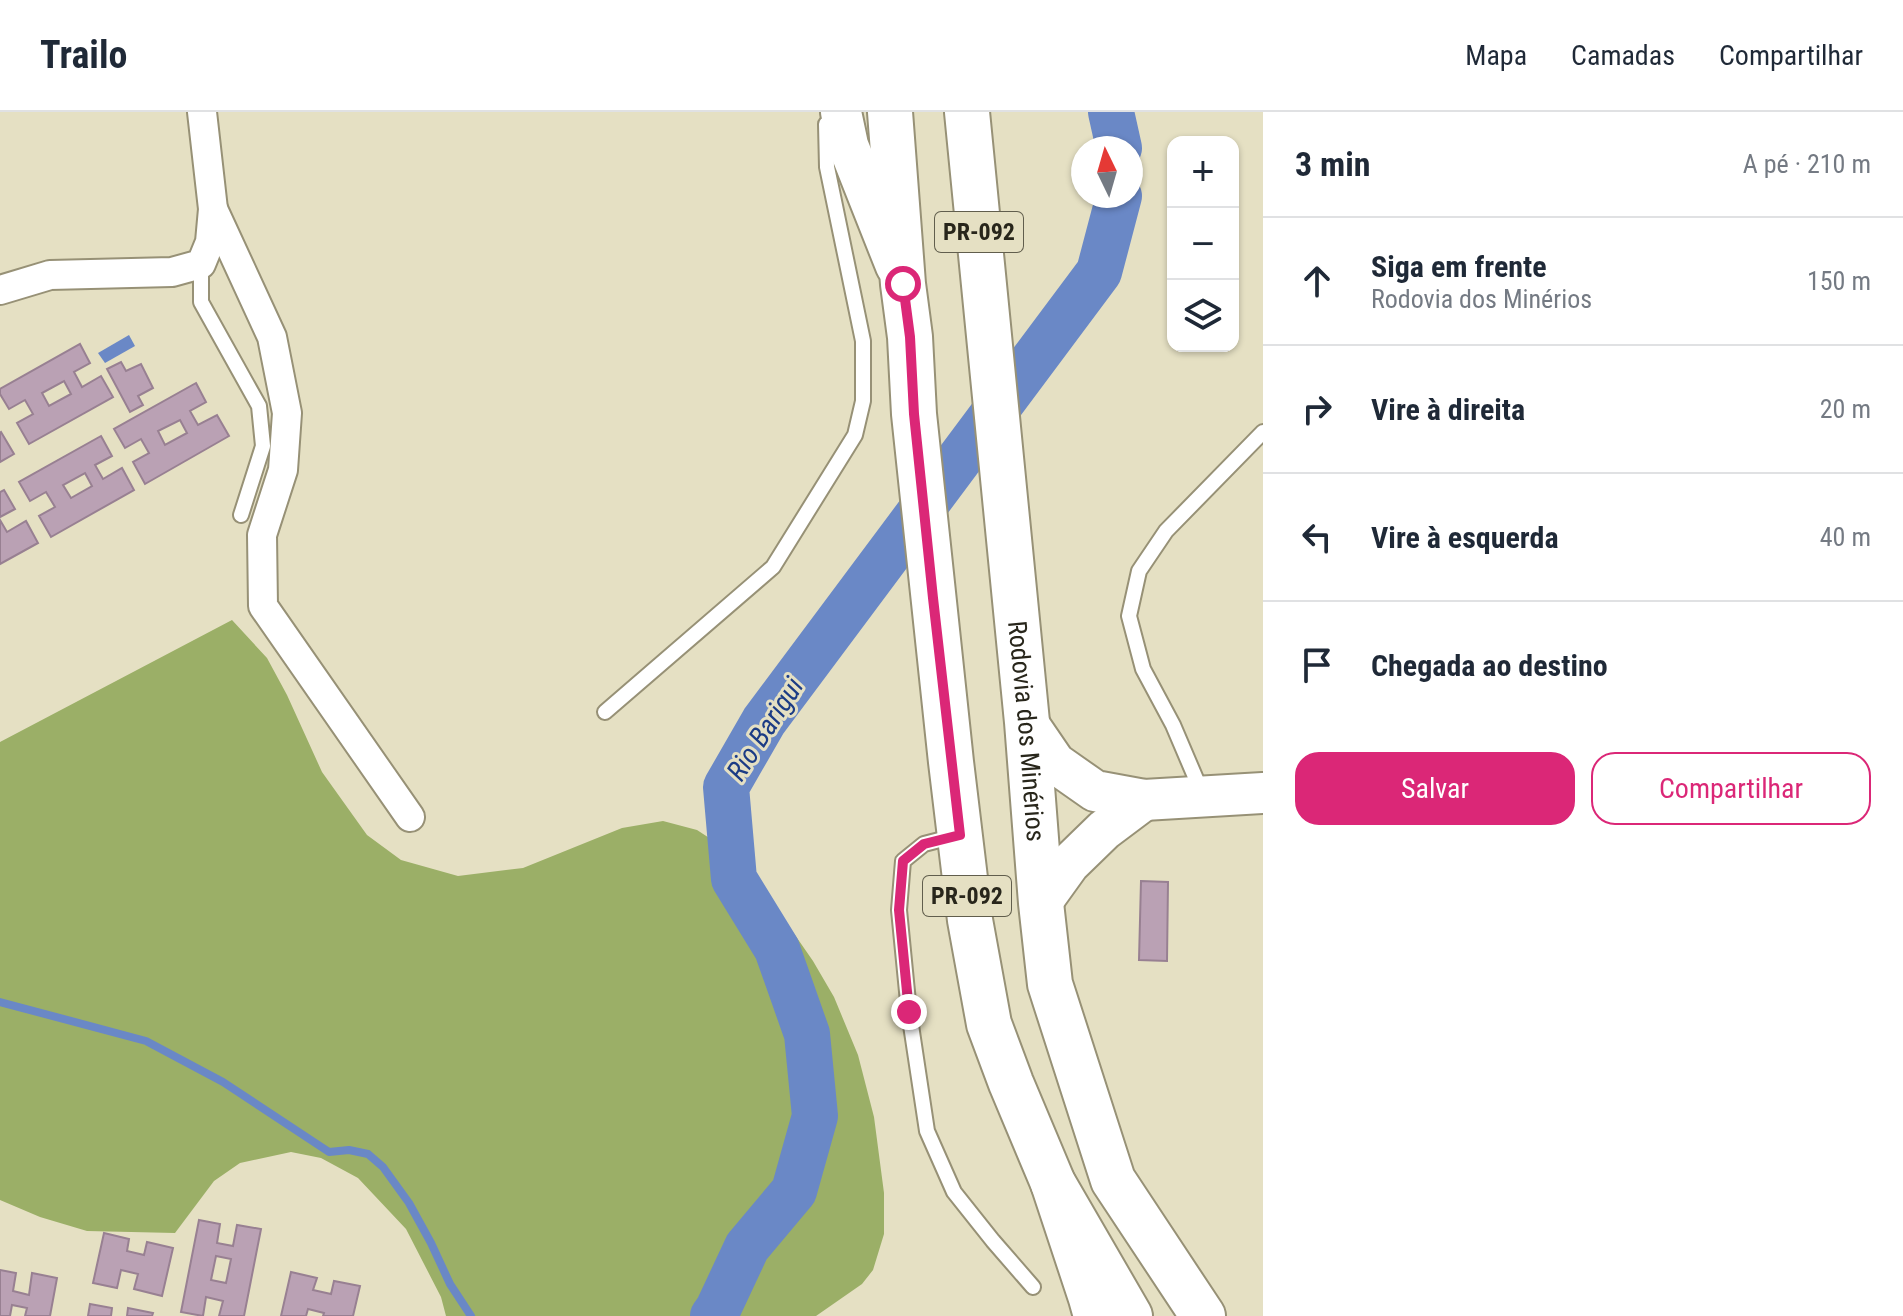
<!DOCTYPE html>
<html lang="pt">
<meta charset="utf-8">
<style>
body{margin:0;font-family:"Roboto Condensed",sans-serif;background:#f2f2f3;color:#1f2937}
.controls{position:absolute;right:24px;top:24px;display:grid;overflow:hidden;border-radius:16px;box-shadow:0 2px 6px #0004}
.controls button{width:72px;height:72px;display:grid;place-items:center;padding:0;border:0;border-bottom:2px solid #e0e1e3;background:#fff;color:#1f2937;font:40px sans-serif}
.compass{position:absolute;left:1071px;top:24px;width:72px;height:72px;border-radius:50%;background:#fff;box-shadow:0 2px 6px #0004;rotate:355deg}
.stop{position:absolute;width:24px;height:24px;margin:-18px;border:6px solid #db2777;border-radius:50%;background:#fff}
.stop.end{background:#db2777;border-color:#fff;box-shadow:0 2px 8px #0008}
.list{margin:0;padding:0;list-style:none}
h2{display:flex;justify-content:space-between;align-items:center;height:104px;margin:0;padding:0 32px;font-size:34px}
h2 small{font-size:26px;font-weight:400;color:#747a83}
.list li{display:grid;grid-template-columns:52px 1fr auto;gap:24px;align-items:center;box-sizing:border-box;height:128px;padding:0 32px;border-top:2px solid #e0e1e3}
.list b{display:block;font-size:30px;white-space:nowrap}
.list p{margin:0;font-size:26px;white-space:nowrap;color:#747a83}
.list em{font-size:26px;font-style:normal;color:#747a83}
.actions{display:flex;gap:16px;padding:24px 32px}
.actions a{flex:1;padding:18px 0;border:2px solid #db2777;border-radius:24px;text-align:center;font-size:28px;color:#db2777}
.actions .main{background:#db2777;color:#fff}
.icon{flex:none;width:44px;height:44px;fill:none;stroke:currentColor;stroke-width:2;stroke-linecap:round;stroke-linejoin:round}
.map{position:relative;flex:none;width:1263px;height:1204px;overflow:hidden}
header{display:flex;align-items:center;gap:48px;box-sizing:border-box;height:112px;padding:0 40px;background:#fff;border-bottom:2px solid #e0e1e3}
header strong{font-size:38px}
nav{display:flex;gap:44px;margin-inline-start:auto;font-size:28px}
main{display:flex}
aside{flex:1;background:#fff}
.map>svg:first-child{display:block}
.forest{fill:#9baf67}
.water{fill:#6a88c6}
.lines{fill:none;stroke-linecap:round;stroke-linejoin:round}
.stream{stroke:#6a88c6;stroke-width:8}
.river{stroke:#6a88c6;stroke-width:46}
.building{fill:#baa1b4;stroke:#988092;stroke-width:2;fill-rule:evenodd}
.service-casing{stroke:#979176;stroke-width:18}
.minor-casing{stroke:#979176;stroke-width:32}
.secondary-casing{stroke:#979176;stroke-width:44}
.primary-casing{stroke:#979176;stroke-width:48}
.trunk-casing{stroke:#979176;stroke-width:48}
.service{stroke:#fff;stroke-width:14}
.minor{stroke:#fff;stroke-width:28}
.secondary{stroke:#fff;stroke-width:40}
.primary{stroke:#fff;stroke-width:44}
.trunk{stroke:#fff;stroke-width:44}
.route{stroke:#db2777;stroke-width:10}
.labels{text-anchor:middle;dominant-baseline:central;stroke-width:6;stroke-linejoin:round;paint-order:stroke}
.shield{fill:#e5e0c3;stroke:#615e4d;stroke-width:2}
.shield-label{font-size:24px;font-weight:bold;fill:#28261b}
.street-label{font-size:26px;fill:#28261b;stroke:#e5e0c3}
.water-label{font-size:28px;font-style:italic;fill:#1c3c85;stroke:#e5e0c3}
</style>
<header>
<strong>Trailo</strong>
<nav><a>Mapa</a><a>Camadas</a><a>Compartilhar</a></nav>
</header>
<main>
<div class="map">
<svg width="1263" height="1204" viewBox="0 0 1263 1204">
<rect width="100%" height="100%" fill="#e5e0c3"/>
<polygon class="forest" points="232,508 267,546 287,583 322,660 367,723 401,748 458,764 523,756 622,716 663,709 697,718 720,733 770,787 813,849 834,885 858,943 874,1005 884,1081 884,1122 873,1158 862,1172 816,1204 446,1204 441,1185 406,1117 358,1066 321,1046 291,1040 240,1051 214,1069 175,1121 87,1119 40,1105 0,1088 0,630"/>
<polygon class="water" points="129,223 135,234 105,251 98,241"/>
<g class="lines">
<polyline class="stream" points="0,890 146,929 223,970 329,1040 349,1038 368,1042 383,1055 409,1091 431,1131 450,1172 471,1204"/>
<g class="river">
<polyline points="1111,0 1119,36"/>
<polyline points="713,1204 718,1197 747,1135 794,1079 815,1004 807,922 777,837 734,767 726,675 764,609 1099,160 1119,84"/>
</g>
</g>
<g class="building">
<path d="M80 232 90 251 74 260 82 275 101 264 113 285 29 332 17 311 33 302 25 288 9 297 0 282V277ZM64 269 71 282 49 294 42 281Z"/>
<polygon points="121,250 126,259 141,252 153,276 138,284 143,293 130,300 107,257"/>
<path d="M196 271 206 290 190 299 198 313 217 303 229 324 145 372 133 350 149 341 141 327 125 336 114 317ZM180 308 187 321 165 333 158 319Z"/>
<polygon points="1,320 14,342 0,350 0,321"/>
<path d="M101 324 112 344 95 353 103 367 122 356 134 378 51 425 39 404 55 395 46 380 30 389 19 370ZM85 361 92 374 71 386 63 373Z"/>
<polygon points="4,378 15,397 0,405 0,380"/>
<polygon points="0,408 7,420 26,409 38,431 0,452"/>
<polygon points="1141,769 1168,770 1167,849 1139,848"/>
<path d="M199 1108 220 1112 217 1131 233 1134 237 1113 261 1117 244 1204H219L223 1189 206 1185 203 1204 181 1200ZM216 1144 231 1147 226 1171 211 1168Z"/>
<polygon points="104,1121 129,1127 127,1139 144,1143 147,1130 173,1136 162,1184 134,1177 138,1162 121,1158 117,1176 93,1171"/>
<polygon points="0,1158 16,1161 13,1179 29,1183 32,1161 57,1166 50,1204 25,1204 27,1196 12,1193 10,1204 0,1204"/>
<polygon points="291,1160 317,1166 313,1178 331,1182 334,1169 360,1174 353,1204 323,1204 324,1201 308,1197 306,1204 281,1204"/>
<polygon points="90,1192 112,1196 111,1204 88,1204"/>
<polygon points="128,1196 153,1201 152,1204 127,1204"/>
</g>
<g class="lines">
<g class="service-casing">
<g id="service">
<polyline points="201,152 201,190 259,294 263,334 241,403"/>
<polyline points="605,600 773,455 855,323 863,289 863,229 827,55 826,12"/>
<polyline points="1202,681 1173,613 1143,557 1129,504 1139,459 1166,419 1263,320"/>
<polyline points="955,724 924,732 903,749 899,798 909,900 927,1019 954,1080 993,1129 1033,1175"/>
</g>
</g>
<g class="minor-casing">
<g id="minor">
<polyline points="213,97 272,225 287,301 283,358 262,423 263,494 410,705"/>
<polyline points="0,178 50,163 172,160 201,152 210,130 213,97 202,0"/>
</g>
</g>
<g class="secondary-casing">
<g id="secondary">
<polyline points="841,0 848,33 896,154"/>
<polyline points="1027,610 1055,651 1095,679 1144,688 1263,681"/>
<polyline points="1041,791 1069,752 1104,718 1144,688"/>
</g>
</g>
<g class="primary-casing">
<g id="primary">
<polyline points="890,0 903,172 910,225 914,302 951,650 970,808 989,912 1011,971 1053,1071 1130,1204"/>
<path id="s1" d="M967 0 1027 610 1041 791 1050 872 1113 1068 1203 1204"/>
</g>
</g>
<g class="trunk-casing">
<polyline id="trunk" points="1053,1071 1091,1186 1096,1204"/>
</g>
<use href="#service" class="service"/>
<use href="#minor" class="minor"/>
<use href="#secondary" class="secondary"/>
<use href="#primary" class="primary"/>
<use href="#trunk" class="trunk"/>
</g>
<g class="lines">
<polyline class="route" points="903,172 910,225 914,302 933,486 960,723 924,732 903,749 899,798 909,900"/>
</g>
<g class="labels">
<g class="shield">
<rect x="935" y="100" width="88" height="40" rx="6"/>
<rect x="923" y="764" width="88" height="40" rx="6"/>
</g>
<g class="shield-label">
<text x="979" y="120">PR-092</text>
<text x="967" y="784">PR-092</text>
</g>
<g class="street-label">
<text stroke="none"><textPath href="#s1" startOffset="622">Rodovia dos Minérios</textPath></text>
</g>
<g class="water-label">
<text transform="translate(765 617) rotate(-57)">Rio Barigui</text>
</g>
</g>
</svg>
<div class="controls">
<button>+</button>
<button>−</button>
<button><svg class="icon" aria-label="layers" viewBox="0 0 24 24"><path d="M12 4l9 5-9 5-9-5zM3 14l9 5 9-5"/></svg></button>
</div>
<svg class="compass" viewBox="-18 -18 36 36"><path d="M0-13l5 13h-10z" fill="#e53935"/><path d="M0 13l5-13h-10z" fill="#747a83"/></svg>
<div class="stop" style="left:903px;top:172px"></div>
<div class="stop end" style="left:909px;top:900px"></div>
</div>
<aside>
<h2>3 min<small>A pé · 210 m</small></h2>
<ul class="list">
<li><svg class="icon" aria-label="ahead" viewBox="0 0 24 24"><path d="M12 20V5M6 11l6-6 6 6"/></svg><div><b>Siga em frente</b><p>Rodovia dos Minérios</p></div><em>150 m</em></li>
<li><svg class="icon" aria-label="right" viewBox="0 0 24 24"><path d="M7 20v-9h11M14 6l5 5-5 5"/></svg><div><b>Vire à direita</b></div><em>20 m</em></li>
<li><svg class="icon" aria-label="left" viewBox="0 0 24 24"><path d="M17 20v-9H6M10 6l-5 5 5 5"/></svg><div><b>Vire à esquerda</b></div><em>40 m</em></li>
<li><svg class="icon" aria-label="arrive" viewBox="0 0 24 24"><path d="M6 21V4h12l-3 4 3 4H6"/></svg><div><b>Chegada ao destino</b></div></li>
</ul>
<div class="actions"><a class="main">Salvar</a><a>Compartilhar</a></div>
</aside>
</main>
